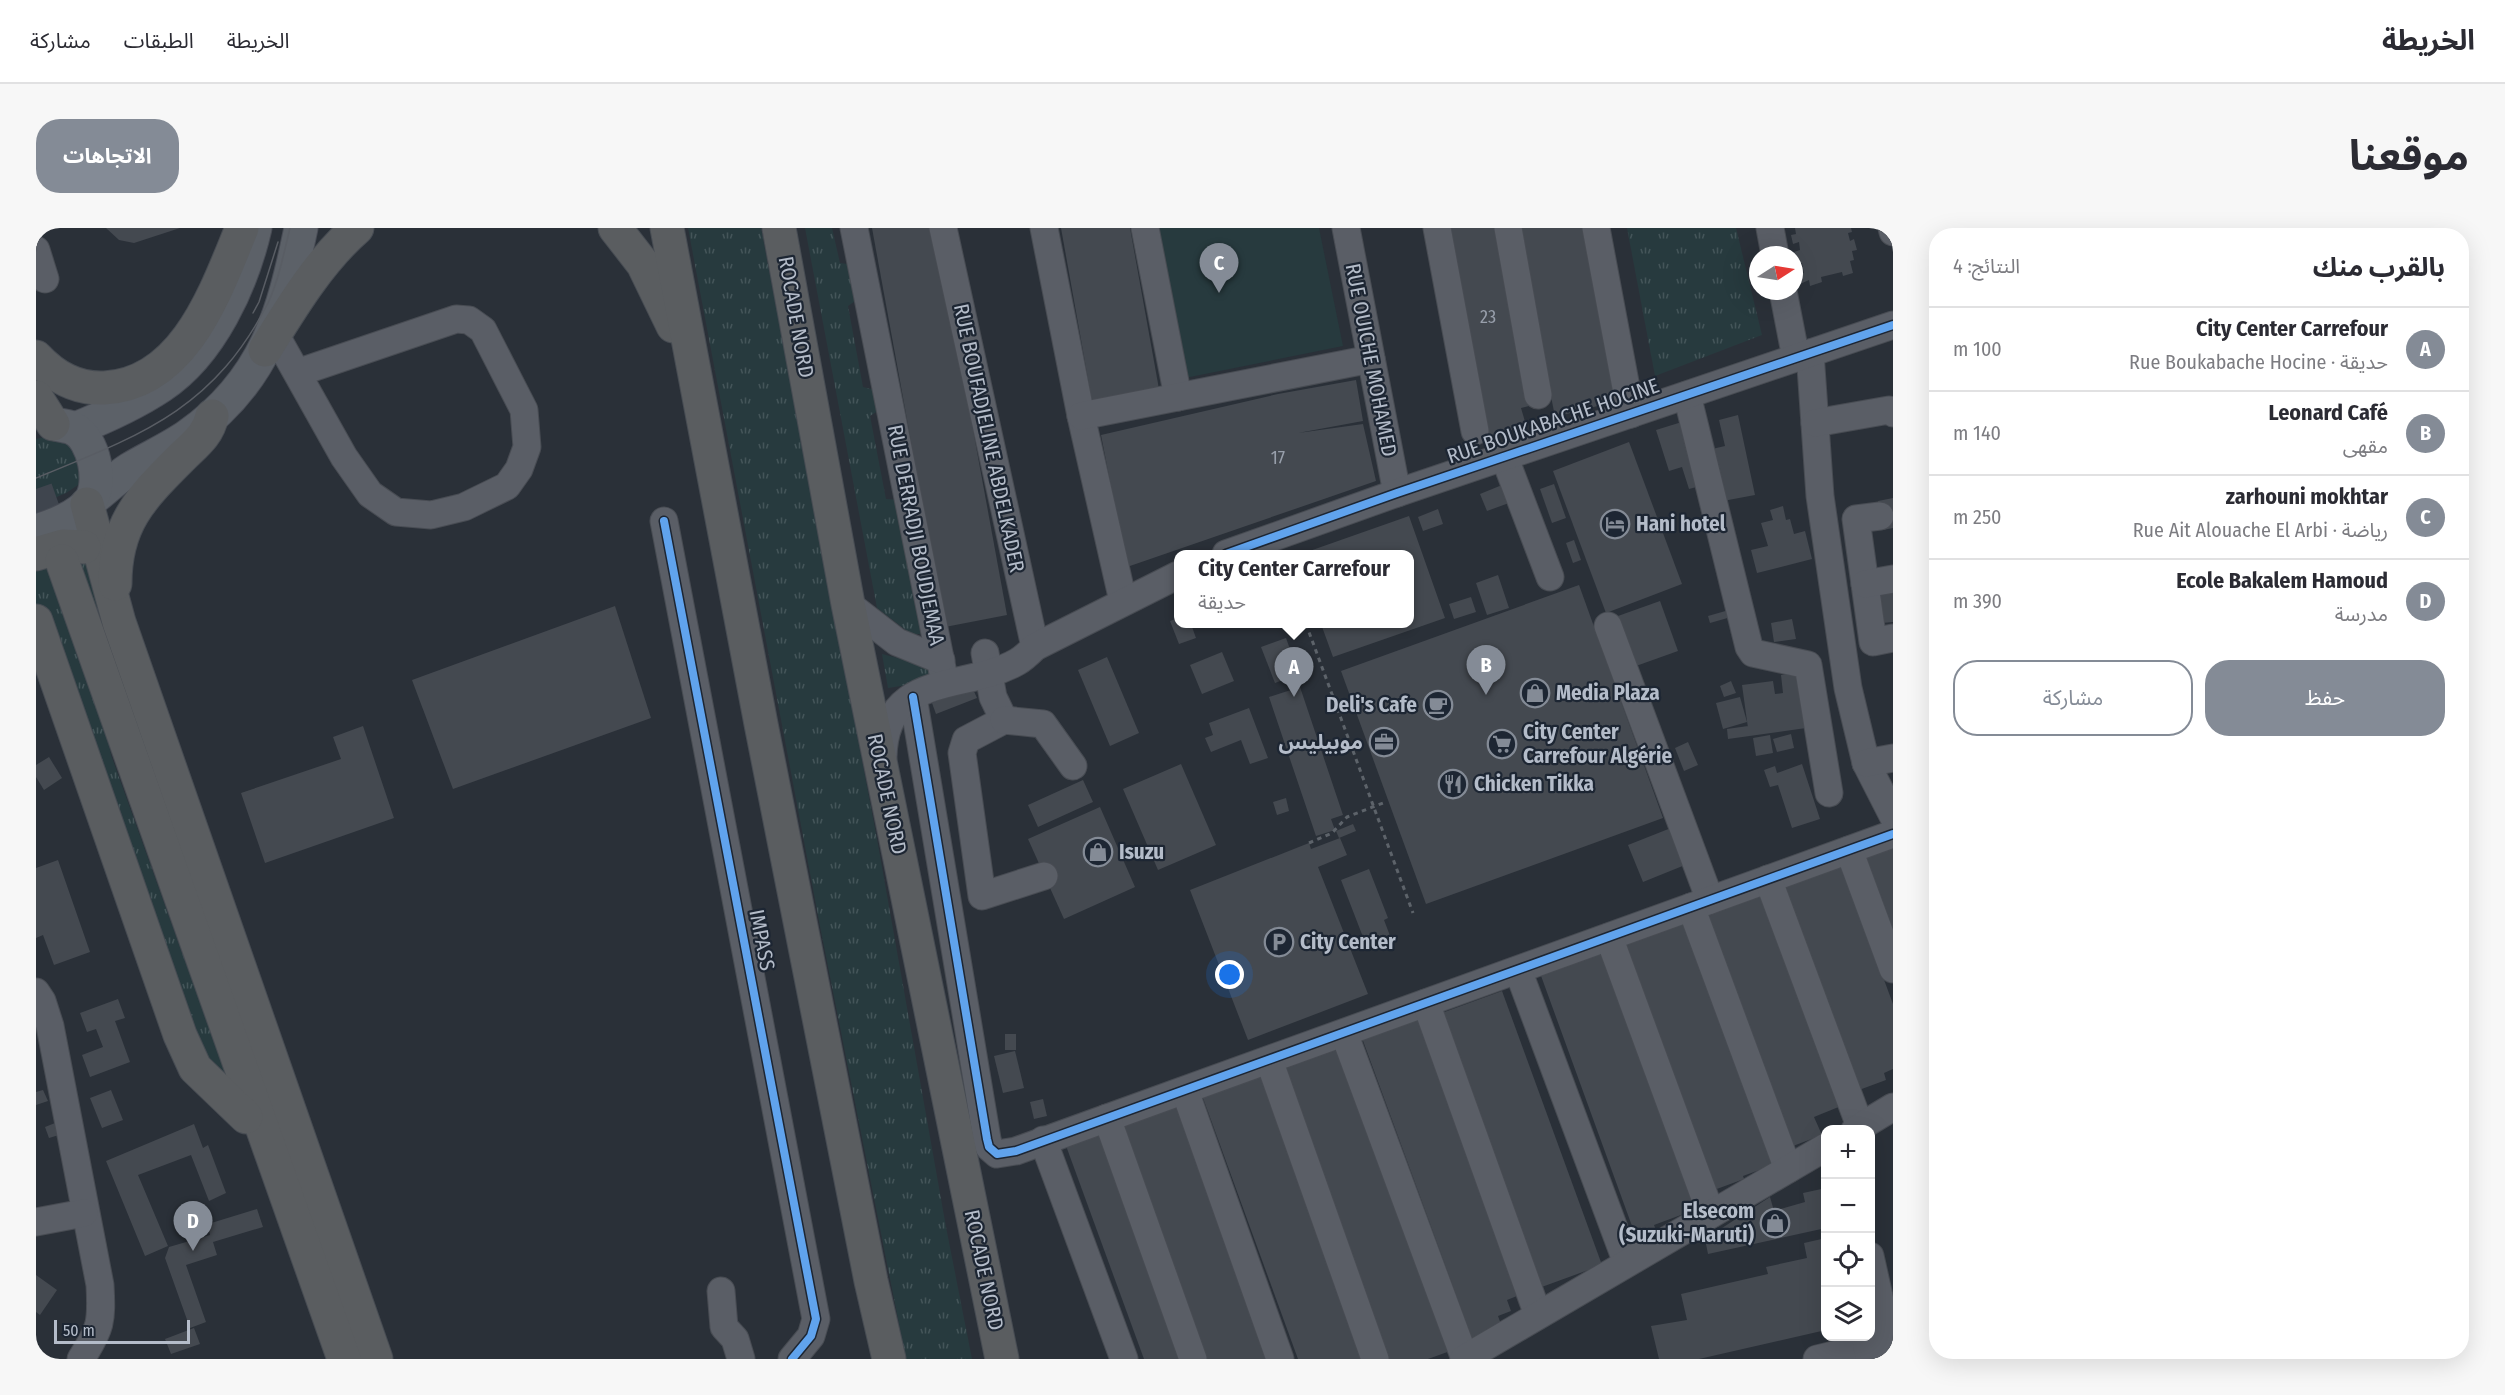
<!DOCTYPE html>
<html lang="ar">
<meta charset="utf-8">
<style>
body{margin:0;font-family:"Fira Sans Condensed","Noto Sans Arabic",sans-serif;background:#f7f7f7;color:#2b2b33;direction:rtl}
.controls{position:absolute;right:18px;bottom:18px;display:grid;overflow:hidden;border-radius:12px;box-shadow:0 6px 24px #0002}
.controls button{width:54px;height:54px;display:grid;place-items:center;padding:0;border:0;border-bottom:2px solid #e1e1e2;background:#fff;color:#2b2b33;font:30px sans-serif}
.compass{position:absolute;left:1713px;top:18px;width:54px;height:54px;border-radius:50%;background:#fff;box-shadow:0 6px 24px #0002;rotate:78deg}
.scale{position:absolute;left:18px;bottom:15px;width:136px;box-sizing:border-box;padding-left:6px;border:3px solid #b4bcc9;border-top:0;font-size:16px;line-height:21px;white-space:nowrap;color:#b4bcc9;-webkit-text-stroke:4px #1d2633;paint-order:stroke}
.you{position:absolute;left:1194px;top:747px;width:21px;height:21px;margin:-15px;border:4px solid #fff;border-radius:50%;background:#1a73e8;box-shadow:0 0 0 9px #1a73e833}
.badge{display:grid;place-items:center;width:39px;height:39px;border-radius:50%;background:#848b96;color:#fff;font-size:20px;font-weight:700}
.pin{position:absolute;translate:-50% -50px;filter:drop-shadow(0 2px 3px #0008)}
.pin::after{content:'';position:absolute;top:32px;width:21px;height:18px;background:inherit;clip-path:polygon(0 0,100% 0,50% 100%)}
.popup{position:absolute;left:1138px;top:322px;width:240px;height:78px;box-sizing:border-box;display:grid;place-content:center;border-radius:12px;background:#fff;filter:drop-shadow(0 2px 4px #0005);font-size:20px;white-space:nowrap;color:#7c7c81}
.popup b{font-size:22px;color:#2b2b33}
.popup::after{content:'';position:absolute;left:50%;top:100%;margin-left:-12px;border:12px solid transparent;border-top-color:#fff}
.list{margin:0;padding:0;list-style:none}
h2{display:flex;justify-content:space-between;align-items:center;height:78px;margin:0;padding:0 24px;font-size:26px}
h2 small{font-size:20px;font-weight:400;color:#7c7c81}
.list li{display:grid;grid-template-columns:39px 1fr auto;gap:18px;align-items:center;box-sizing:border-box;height:84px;padding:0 24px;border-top:2px solid #e1e1e2}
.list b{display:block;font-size:22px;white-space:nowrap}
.list p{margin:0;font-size:20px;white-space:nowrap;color:#7c7c81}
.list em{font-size:20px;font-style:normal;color:#7c7c81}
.actions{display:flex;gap:12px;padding:18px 24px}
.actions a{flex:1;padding:14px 0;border:2px solid #848b96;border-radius:24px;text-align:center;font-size:21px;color:#848b96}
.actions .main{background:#848b96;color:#fff}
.icon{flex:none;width:33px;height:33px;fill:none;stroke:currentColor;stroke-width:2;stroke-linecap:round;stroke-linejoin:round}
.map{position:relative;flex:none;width:1857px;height:1131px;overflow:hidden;direction:ltr;border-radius:24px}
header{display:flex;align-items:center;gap:36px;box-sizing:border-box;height:84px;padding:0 30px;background:#fff;border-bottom:2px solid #e1e1e2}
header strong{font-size:28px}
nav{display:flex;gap:33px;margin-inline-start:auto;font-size:21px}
.intro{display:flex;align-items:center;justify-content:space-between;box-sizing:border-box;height:144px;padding:0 36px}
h1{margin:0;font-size:42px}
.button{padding:15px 27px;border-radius:24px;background:#848b96;color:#fff;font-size:21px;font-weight:700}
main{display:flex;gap:36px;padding:0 36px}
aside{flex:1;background:#fff;border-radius:24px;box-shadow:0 6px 24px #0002}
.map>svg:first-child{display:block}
.grass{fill:url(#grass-tufts)}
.park{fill:#273a3e}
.building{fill:#444950}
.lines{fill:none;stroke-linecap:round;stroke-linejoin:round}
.highway-tunnel{stroke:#3f454e;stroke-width:33;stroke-dasharray:33 16;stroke-linecap:butt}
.minor-casing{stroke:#484c53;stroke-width:29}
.major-casing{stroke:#484c55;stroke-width:35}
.highway-casing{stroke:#474c53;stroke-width:35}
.path{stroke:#5d636a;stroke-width:3;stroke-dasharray:4.5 4.5;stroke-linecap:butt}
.minor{stroke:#5a5e66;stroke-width:27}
.major{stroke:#5c6168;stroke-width:33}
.highway{stroke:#5a5d60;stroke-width:33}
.tram{stroke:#595d64;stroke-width:1.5}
.cycleway-casing{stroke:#1d2633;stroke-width:11}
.cycleway{stroke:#60a3ed;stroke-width:8}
.labels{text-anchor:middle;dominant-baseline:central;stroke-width:4.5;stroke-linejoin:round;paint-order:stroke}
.number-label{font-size:18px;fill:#989fab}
.street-label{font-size:21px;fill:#b4bcc9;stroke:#1d2633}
.poi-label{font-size:21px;font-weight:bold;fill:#b4bcc9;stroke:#1d2633;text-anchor:start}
</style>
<header>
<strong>الخريطة</strong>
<nav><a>الخريطة</a><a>الطبقات</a><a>مشاركة</a></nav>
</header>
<div class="intro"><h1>موقعنا</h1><a class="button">الاتجاهات</a></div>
<main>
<aside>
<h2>بالقرب منك<small>النتائج: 4</small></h2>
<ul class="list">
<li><span class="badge">A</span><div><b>City Center Carrefour</b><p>حديقة · Rue Boukabache Hocine</p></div><em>100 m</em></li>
<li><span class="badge">B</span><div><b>Leonard Café</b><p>مقهى</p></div><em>140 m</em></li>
<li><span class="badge">C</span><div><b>zarhouni mokhtar</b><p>رياضة · Rue Ait Alouache El Arbi</p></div><em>250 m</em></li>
<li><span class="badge">D</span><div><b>Ecole Bakalem Hamoud</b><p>مدرسة</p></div><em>390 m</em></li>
</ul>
<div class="actions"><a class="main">حفظ</a><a>مشاركة</a></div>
</aside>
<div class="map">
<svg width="1857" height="1131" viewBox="0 0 1857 1131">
<defs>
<pattern id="grass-tufts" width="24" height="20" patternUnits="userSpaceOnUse" patternTransform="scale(1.5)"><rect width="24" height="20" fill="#273a3e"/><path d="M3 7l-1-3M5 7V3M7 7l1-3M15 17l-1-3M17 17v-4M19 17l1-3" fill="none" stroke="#445559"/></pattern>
</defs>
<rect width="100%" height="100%" fill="#2a3038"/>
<g class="grass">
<polygon points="652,0 725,0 841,611 910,999 936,1131 870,1131 785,703"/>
<polygon points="769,0 796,0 804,35 818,37 825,69 812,78 827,159 844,163 848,179 834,188 850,271 866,272 889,406 875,406 841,380"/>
<polygon points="1591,0 1700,0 1726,107 1619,148"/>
<polygon points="13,208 44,221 45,255 30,265 0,278 0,211"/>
<polygon points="48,325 335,1131 70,500 75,527 190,847 162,820 0,376 0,335"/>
<polygon points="846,426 900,440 903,452 852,460"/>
</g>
<polygon class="park" points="1119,0 1283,0 1307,118 1149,150"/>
<g class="building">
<polygon points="70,0 144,0 98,15 83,12"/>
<polygon points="836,0 900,0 971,387 909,399"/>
<polygon points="1025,0 1094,0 1123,161 1056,173"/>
<polygon points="1411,0 1461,0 1493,178 1485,180 1490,197 1449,211"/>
<polygon points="1483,0 1548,0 1581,173 1519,189"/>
<polygon points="1759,0 1815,0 1816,4 1812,5 1814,13 1818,11 1821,22 1816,23 1818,32 1814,33 1817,45 1807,48 1806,44 1785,49 1786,54 1774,58 1773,52 1764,56 1762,47 1768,45 1766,35 1760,36 1758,24 1764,22 1763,14 1757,16 1755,7 1760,6"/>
<polygon points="1320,152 1327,193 1262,205 1327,196 1340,253 1091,339 1065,207 1242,166"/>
<polygon points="1702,187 1719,267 1687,273 1676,221 1689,218 1683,192"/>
<polygon points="1649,193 1668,257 1653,261 1646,239 1633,243 1620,202"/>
<polygon points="1593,214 1646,356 1570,385 1517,243"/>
<polygon points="1518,256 1530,290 1516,295 1504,261"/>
<polygon points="1466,257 1473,275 1451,283 1444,266"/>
<polygon points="1857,270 1857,300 1847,302 1842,273"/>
<polygon points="1747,278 1750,292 1754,291 1758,306 1769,303 1776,331 1721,345 1715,322 1732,318 1725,295 1737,292 1734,282"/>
<polygon points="1402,281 1407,296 1387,303 1382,289"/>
<polygon points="1373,288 1409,390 1297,429 1285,396 1374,396 1374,327 1265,326"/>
<polygon points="1538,312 1545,332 1537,335 1530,315"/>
<polygon points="1462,347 1473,380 1451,387 1440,355"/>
<polygon points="1543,357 1627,590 1390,676 1305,443"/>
<polygon points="1857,363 1857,394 1846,395 1841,366"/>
<polygon points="1435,369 1440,384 1418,391 1413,376"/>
<polygon points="1624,373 1642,423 1600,438 1582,388"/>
<polygon points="579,378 615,490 417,561 376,452"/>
<polygon points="1693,382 1695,389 1674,395 1672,388"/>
<polygon points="1142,390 1143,396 1155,396 1160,410 1143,416 1134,393"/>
<polygon points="1756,391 1760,411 1738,414 1735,395"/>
<polygon points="1250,410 1263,446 1239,455 1225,419"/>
<polygon points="1186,424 1198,453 1166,466 1154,437"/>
<polygon points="1071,429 1103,505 1074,518 1042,442"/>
<polygon points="1770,443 1777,499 1692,511 1691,501 1712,498 1712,500 1706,457 1737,453 1739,466 1747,465 1745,447"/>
<polygon points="1695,453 1700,465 1688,469 1684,458"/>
<polygon points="936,459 941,470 900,486 896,475"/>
<polygon points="1264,459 1307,587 1295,591 1299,602 1280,608 1233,469"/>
<polygon points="1704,469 1711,494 1687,501 1680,475"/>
<polygon points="1213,480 1232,530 1214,536 1205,512 1175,524 1169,510 1177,507 1173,495"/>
<polygon points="327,498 358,590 229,635 205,565 305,531 297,509"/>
<polygon points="1755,506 1758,520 1741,524 1737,511"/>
<polygon points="1734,507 1737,525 1720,528 1717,510"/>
<polygon points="1652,514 1662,537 1648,543 1639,520"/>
<polygon points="13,529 26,550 8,562 0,549 0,537"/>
<polygon points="1145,536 1180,617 1122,642 1087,561"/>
<polygon points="1766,536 1784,591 1756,600 1742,557 1734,559 1728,542 1739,538 1741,545"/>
<polygon points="1047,552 1057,574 1002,599 992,577"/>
<polygon points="1250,570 1253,583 1241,587 1237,574"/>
<polygon points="1064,579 1099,659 1028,691 992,611"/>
<polygon points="1317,596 1320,603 1303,610 1300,603"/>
<polygon points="1640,598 1654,635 1607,654 1592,617"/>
<polygon points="1304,610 1311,627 1282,639 1332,766 1212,812 1154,662 1273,615 1275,621"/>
<polygon points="1857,615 1857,708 1826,627"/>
<polygon points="22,632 54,724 18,737 7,707 0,710 0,640"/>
<polygon points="1804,633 1857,776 1857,841 1848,845 1850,852 1823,862 1747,655"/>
<polygon points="1333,641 1352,690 1348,692 1356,713 1332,722 1305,652"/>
<polygon points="1726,667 1805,878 1778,889 1786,907 1757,918 1670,688"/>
<polygon points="1647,690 1737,937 1707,948 1708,951 1678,962 1587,712"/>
<polygon points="1566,722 1661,981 1618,997 1620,1002 1600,1009 1504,745"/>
<polygon points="1466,763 1566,1037 1503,1060 1403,786"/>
<polygon points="82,771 89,790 79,793 94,834 54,849 46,827 67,819 60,801 51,804 44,785"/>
<polygon points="1385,788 1486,1066 1471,1072 1475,1083 1462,1088 1466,1099 1436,1110 1326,810"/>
<rect x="969" y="806" width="11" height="16"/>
<polygon points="1306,819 1417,1122 1392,1131 1347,1131 1242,843"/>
<polygon points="979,823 988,860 967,865 958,828"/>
<polygon points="1227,848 1330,1131 1262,1131 1167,870"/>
<polygon points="7,862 12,873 0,877 0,864"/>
<polygon points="75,862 87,892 66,900 54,870"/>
<polygon points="1007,871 1011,888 998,891 994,874"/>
<polygon points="1145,877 1237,1131 1166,1131 1082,900"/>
<polygon points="19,895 23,907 13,910 9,899"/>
<polygon points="158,896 167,920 172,917 190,965 173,973 155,927 102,947 132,1018 109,1028 70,933"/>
<polygon points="1066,902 1149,1131 1108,1131 1029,915"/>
<polygon points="1790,960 1790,1000 1672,1026 1669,1011 1734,969 1738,983 1769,974 1767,965"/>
<polygon points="221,981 227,999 177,1014 181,1027 150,1037 170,1094 154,1100 129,1030 133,1019 174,1007 172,996"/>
<polygon points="1790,1010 1790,1102 1663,1131 1623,1131 1615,1098 1651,1092 1645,1066 1732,1046 1730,1039 1771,1030 1768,1015"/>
<polygon points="0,1047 21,1062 4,1087 0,1084"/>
<polygon points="158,1100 164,1116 135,1126 129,1111"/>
</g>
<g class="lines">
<polyline class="highway-tunnel" points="0,261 23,326"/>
<g class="minor-casing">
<g id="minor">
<polyline points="818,0 909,455"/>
<polyline points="907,0 999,419"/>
<polyline points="1008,0 1045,188 1087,373"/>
<polyline points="1109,0 1142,169"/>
<polyline points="1310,0 1361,265"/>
<polyline points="1401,0 1439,203"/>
<polyline points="1472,0 1502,167"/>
<polyline points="1560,0 1595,186"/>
<polyline points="1734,0 1739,27"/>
<polyline points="1856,0 1857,4"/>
<polyline points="0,22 9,51"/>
<polyline points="1747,63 1760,130"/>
<polyline points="239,106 308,229 334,266 360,284 395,287 428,279 471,258 483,241 491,219 488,182 447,102 433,92 420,91 261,145"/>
<polyline points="1774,125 1784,268 1812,460 1830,535 1857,588"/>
<polyline points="1651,167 1713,419 1717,425 1772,437 1793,565"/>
<polyline points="1045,188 1335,131"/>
<polyline points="1779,195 1853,182 1857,185"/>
<polyline points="1468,228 1514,349"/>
<polyline points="1844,288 1820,291 1837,414 1857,410"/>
<polyline points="628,293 780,1091 775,1108 756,1131"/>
<polyline points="1190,326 1361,265 1857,97"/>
<polyline points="1829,356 1857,351"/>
<polyline points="812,376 861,414 905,432"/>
<polyline points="1572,398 1674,672"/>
<polyline points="949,425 957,469 968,492 930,512 926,525 946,668 1008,648"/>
<polyline points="877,469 951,911 953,919 961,926 980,923 1857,606"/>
<polyline points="968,492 1007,496 1037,538"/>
<path d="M847 529C849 442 928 464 981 434 988 430 994 424 999 419L1142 347"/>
<polyline points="1830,535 1857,530"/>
<polyline points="1813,622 1857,741"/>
<polyline points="1732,651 1824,898"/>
<polyline points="1655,679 1752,941"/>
<polyline points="1573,709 1675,986"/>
<polyline points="1482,742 1591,1035"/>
<path d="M0 764 6 773 14 798 64 1057C66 1094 65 1100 45 1131"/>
<polyline points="1390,775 1502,1087"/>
<polyline points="1308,805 1429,1131"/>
<polyline points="1233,832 1339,1131"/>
<polyline points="1149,863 1244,1131"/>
<polyline points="1071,890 1157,1131"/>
<polyline points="1819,902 1857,879"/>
<polyline points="1007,912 1088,1131"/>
<polyline points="0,994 48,985"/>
<polyline points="685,1063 688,1099 699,1111 705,1131"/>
<polyline points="1428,1131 1790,919"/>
<polyline points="1781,1131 1831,1119"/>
<polyline points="1834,1131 1831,1119 1853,1113 1834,1028"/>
</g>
</g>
<g class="major-casing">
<g id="major">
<path d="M39 201C69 189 98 176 125 158 175 125 206 56 219 0"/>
<path d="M55 272C68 262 80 250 94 241 114 229 135 220 153 207 230 152 247 86 265 0"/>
<path d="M0 303C17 298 43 288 54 273 67 256 58 211 38 201 33 198 25 198 20 196"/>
</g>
</g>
<g class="highway-casing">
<g id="highway">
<polyline points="579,0 607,36 637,98"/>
<polyline points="631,0 725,496 835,1053 853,1131"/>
<polyline points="743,0 812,376 966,1131"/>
<path d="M229 122C255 80 283 33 321 0"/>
<path d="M0 129C19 149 40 161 68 160 149 156 180 63 206 0"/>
<polyline points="0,169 17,196"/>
<polyline points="51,276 83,394 340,1131"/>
<polyline points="0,326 27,318 48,319"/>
<polyline points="26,333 308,1131"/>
<path d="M79 356C79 295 105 270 146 229 159 216 172 207 176 188"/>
<polyline points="0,393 144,807 159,840 210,889"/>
</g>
</g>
<g class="path">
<polyline points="1270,396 1377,685"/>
<polyline points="1273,615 1296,605 1311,589 1347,575"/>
</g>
<use href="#minor" class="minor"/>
<use href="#major" class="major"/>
<use href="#highway" class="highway"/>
<g class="tram">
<polyline points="217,85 223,74 242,14"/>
<path d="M0 250C105 207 177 182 232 75 243 52 248 24 254 0"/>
</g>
<g class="cycleway-casing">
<g id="cycleway">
<polyline points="628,293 780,1091 775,1108 756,1131"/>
<polyline points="1190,326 1361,265 1857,97"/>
<polyline points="877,469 951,911 953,919 961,926 980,923 1857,606"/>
</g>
</g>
<use href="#cycleway" class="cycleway"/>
</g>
<defs>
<g id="hotel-ring" transform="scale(1.5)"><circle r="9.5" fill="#1d2633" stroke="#848b96" stroke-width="1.5"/><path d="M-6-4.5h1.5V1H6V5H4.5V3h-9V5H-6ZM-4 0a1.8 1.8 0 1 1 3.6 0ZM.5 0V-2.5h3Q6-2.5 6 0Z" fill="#848b96"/></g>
<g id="shop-ring" transform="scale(1.5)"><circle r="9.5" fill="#1d2633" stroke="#848b96" stroke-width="1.5"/><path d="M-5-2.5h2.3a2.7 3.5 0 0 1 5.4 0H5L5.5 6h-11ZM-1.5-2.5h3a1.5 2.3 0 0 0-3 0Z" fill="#848b96"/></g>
<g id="cafe-ring" transform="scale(1.5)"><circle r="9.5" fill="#1d2633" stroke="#848b96" stroke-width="1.5"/><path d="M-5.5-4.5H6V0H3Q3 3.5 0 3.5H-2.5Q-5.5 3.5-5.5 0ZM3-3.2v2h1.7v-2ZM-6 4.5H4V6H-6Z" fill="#848b96"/></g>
<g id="office-ring" transform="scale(1.5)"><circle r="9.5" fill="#1d2633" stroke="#848b96" stroke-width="1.5"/><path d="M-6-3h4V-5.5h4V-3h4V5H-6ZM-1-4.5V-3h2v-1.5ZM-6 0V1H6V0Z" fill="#848b96"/></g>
<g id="supermarket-ring" transform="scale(1.5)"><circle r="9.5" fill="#1d2633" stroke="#848b96" stroke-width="1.5"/><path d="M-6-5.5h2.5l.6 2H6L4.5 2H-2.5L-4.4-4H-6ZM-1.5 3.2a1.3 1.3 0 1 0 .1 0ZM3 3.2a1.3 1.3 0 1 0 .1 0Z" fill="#848b96"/></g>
<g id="restaurant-ring" transform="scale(1.5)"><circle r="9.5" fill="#1d2633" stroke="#848b96" stroke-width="1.5"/><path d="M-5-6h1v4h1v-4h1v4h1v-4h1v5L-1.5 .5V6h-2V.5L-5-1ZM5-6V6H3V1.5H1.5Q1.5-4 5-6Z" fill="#848b96"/></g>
<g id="parking-ring" transform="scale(1.5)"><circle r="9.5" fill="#1d2633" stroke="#848b96" stroke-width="1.5"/><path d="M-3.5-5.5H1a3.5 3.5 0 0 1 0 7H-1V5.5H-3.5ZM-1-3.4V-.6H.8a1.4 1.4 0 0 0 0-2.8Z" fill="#848b96"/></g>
</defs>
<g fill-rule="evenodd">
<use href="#hotel-ring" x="1579" y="296"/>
<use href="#shop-ring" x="1499" y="465"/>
<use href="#cafe-ring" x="1402" y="477"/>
<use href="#office-ring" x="1348" y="514"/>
<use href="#supermarket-ring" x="1466" y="516"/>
<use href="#restaurant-ring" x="1417" y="556"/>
<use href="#shop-ring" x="1062" y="624"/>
<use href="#parking-ring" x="1243" y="714"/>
<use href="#shop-ring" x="1739" y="995"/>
</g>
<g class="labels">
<g class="number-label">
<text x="1452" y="89">23</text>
<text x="1242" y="230">17</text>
</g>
<g class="street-label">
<text transform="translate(760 89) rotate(80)">ROCADE NORD</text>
<text transform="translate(1335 132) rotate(79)">RUE OUICHE MOHAMED</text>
<text transform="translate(1517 193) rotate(-19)">RUE BOUKABACHE HOCINE</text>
<text transform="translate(953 210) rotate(78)">RUE BOUFADJELINE ABDELKADER</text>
<text transform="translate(880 307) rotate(79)">RUE DERRADJI BOUDJEMAA</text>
<text transform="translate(851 566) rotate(78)">ROCADE NORD</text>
<text transform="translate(726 712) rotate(79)">IMPASS</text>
<text transform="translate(948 1042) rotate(78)">ROCADE NORD</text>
</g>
<g class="poi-label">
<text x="1600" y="296">Hani hotel</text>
<text x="1520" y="465">Media Plaza</text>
<text x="1381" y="477" text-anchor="end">Deli's Cafe</text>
<text x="1487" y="504">City Center<tspan x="1487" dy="24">Carrefour Algérie</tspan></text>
<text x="1327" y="514" text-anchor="end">موبيليس</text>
<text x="1438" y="556">Chicken Tikka</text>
<text x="1083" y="624">Isuzu</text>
<text x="1264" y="714">City Center</text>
<text x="1718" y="983" text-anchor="end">Elsecom<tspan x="1718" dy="24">(Suzuki-Maruti)</tspan></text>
</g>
</g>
</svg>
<div class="controls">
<button>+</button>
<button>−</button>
<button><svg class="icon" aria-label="locate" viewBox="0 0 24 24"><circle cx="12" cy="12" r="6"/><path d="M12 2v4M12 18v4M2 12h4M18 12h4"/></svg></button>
<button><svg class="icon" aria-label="layers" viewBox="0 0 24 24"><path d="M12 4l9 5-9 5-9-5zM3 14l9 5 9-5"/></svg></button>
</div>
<svg class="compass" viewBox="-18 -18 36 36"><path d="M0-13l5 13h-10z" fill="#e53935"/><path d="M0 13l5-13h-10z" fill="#7c7c81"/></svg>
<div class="scale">50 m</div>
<div class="you"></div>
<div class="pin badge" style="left:1258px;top:469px">A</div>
<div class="popup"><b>City Center Carrefour</b>حديقة</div>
<div class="pin badge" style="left:1450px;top:467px">B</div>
<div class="pin badge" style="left:1183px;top:65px">C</div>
<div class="pin badge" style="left:157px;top:1023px">D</div>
</div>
</main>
